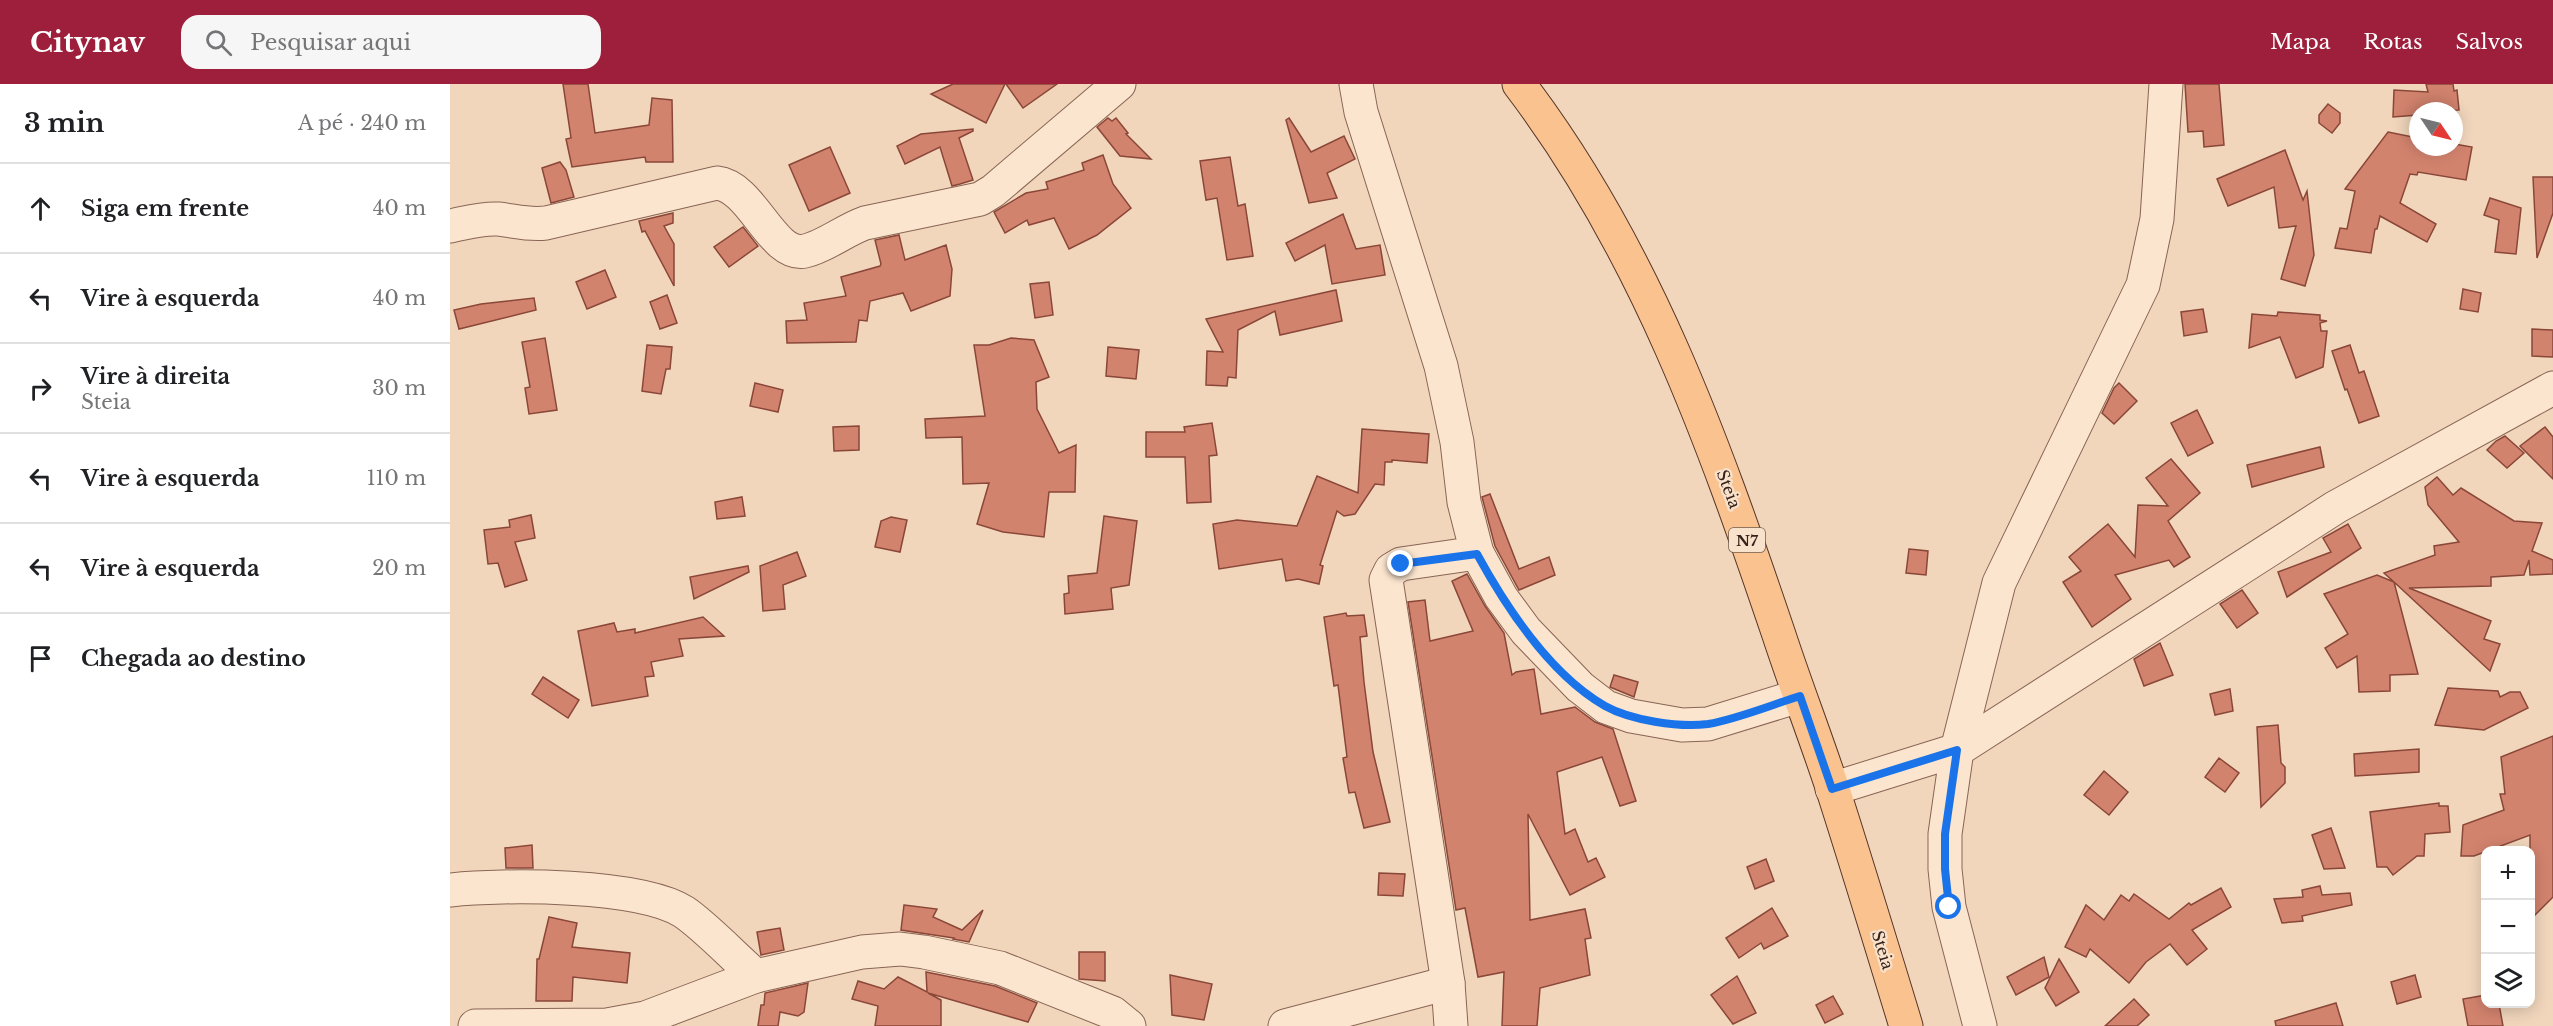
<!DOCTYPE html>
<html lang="pt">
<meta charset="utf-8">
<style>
body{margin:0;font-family:"Libre Baskerville",serif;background:#f6f6f6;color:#202124}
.controls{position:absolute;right:18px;bottom:18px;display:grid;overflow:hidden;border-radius:12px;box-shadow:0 3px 15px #0003}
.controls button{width:54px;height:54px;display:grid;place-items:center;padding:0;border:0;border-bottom:2px solid #e0e0e0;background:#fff;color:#202124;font:30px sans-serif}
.compass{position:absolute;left:1959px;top:18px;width:54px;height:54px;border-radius:50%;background:#fff;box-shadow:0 3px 15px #0003;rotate:125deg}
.stop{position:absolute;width:18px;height:18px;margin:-14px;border:4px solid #1a73e8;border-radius:50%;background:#fff}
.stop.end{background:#1a73e8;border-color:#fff;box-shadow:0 2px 6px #0008}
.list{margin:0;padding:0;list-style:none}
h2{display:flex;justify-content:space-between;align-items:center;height:78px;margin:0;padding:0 24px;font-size:26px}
h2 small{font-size:20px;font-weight:400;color:#757577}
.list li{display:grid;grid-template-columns:39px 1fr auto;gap:18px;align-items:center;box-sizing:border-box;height:90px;padding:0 24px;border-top:2px solid #e0e0e0}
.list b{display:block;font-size:22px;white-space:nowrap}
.list p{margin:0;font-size:20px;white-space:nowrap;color:#757577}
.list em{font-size:20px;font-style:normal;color:#757577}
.icon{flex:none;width:33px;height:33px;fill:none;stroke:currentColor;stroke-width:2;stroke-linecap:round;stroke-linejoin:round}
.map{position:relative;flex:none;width:2103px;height:942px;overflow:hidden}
header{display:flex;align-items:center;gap:36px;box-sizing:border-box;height:84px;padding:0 30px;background:#9d1f3b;color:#fff}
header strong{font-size:28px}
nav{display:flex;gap:33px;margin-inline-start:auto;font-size:21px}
.search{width:420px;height:54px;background:#f6f6f6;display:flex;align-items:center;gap:15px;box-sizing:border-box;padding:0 21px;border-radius:18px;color:#757577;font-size:22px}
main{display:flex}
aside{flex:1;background:#fff}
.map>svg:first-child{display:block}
.building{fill:#d2836e;stroke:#8a4738;stroke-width:1.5}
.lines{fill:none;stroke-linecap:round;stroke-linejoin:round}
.minor-casing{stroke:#896554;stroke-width:35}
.major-casing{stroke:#563529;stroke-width:35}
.minor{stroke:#fbe5cf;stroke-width:33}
.major{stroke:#f9c28f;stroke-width:33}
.route{stroke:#1a73e8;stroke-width:8}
.labels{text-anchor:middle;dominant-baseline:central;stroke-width:4.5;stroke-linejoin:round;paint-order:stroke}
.shield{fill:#f8e2cc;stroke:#715c4f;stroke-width:1.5}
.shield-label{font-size:15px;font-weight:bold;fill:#37221a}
.street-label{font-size:16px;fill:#37221a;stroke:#f8e2cc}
</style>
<header>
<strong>Citynav</strong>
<div class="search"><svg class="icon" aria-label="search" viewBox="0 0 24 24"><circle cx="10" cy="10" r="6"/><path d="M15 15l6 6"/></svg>Pesquisar aqui</div>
<nav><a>Mapa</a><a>Rotas</a><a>Salvos</a></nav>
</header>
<main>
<aside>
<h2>3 min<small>A pé · 240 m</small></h2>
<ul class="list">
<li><svg class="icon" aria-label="ahead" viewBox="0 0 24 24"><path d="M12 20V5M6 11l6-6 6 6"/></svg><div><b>Siga em frente</b></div><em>40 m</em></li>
<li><svg class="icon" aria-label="left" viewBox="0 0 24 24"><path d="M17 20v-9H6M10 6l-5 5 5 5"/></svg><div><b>Vire à esquerda</b></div><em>40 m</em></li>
<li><svg class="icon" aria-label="right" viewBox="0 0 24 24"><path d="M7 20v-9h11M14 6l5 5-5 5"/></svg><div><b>Vire à direita</b><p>Steia</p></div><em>30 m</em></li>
<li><svg class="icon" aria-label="left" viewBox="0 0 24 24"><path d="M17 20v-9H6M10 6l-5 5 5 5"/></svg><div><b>Vire à esquerda</b></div><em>110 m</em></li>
<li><svg class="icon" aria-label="left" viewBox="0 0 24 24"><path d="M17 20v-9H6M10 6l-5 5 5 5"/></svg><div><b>Vire à esquerda</b></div><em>20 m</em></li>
<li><svg class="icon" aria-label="arrive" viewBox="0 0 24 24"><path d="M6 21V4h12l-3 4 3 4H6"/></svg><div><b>Chegada ao destino</b></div></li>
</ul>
</aside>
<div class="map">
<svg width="2103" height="942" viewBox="0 0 2103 942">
<rect width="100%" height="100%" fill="#f1d6bc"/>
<g class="building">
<polygon points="113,0 138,0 145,49 199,41 202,14 222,16 223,78 196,78 195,73 122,83 116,55 121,54"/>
<polygon points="503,0 555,0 536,39 481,10"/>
<polygon points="556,0 607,0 573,24"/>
<polygon points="1735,0 1769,0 1774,61 1754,63 1753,47 1738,48"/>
<polygon points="1976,0 2003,0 2004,7 2007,6 2009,26 1968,27 1968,31 1943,33 1944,6 1978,8"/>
<polygon points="1878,20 1890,29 1890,39 1882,49 1869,39 1869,31"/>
<polygon points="658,34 662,37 666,34 678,49 676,50 701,75 670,72 647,43"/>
<polygon points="839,34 861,68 894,52 905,75 877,89 887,114 859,119 836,36"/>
<polygon points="523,45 523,47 509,54 523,96 510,100 502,102 490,63 455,80 447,62 471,50"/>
<polygon points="1938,48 1968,54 1968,63 2004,63 2004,60 2022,63 2016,96 1968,88 1967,91 1960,90 1950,119 1986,140 1977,158 1930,132 1927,145 1925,145 1921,169 1885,164 1890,144 1897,145 1905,107 1895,105"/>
<polygon points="380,63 400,109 359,127 339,81"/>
<polygon points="1835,66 1853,116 1857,107 1864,171 1855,202 1831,195 1846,142 1829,144 1824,103 1778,122 1767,95"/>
<polygon points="653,71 663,100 681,124 647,151 619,165 604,134 579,141 577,136 555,149 544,128 576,109 598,105 596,98 634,86 632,79"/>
<polygon points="780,73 788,122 795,120 803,172 777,176 767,114 756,116 750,77"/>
<polygon points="110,78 116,86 124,113 101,119 92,84"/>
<polygon points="2083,93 2103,93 2103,129 2087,174"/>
<polygon points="2040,114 2071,124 2066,170 2045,168 2049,136 2034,131"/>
<polygon points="223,129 223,139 214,142 224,160 224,202 195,147 192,148 189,137"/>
<polygon points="893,130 906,165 930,161 935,191 882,200 875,161 845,177 836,159"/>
<polygon points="293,143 308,162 279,183 264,163"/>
<polygon points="449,151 455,176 496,161 502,185 500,212 461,227 453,209 420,217 417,237 409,236 406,258 337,259 336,237 357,236 354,219 396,212 391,193 430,182 431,180 425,156"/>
<polygon points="155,186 166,213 137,225 126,198"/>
<polygon points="599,198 603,231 585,234 580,200"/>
<polygon points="2013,205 2031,209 2028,228 2010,225"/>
<polygon points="886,206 892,237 830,251 825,227 788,246 786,294 778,293 777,302 756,301 757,267 773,268 756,235"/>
<polygon points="217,211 227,239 210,245 200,218"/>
<polygon points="84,214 86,226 9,245 4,226 31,220"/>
<polygon points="1753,225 1757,248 1734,252 1731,228"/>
<polygon points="1828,228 1870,231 1870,236 1877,237 1870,239 1871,247 1877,247 1873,283 1846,294 1830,253 1799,264 1802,230 1827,232"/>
<polygon points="2082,245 2103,246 2103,273 2082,272"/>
<polygon points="95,254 107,326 79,330 75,304 80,303 72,258"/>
<polygon points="561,254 584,256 599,293 586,298 587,325 609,369 626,361 625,408 599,408 594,453 553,448 527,440 539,399 513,400 512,353 476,354 475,335 535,332 524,261 539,261"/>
<polygon points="197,261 222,263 220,285 216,285 211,310 192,307"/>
<polygon points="1900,261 1909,289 1914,287 1929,332 1909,339 1897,305 1895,306 1882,267"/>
<polygon points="658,263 689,266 686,295 656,292"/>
<polygon points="305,299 333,306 328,328 300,322"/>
<polygon points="1669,299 1687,317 1664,340 1652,329 1664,304"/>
<polygon points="1747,326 1763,359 1738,372 1721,339"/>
<polygon points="762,339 767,371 759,372 761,418 737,419 735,373 696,373 696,348 735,348 734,343"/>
<polygon points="409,342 409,366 384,367 383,343"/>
<polygon points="2095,343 2103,353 2103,395 2070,362"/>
<polygon points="912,345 979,350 977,379 942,376 942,378 935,378 934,401 925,400 905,430 894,432 887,427 870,481 873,482 869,500 848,495 836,497 832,475 769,485 763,440 787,436 847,442 867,392 908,409"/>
<polygon points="2055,352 2074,369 2057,384 2037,366 2046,357"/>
<polygon points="1870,363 1874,383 1802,403 1797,381"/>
<polygon points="1721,375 1750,409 1718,437 1740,473 1724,483 1719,476 1665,491 1681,515 1642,543 1613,498 1631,487 1619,473 1658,440 1685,473 1688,421 1718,422 1696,394"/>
<polygon points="1987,393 2003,411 2011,404 2064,437 2092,439 2082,467 2103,476 2103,490 2080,491 2079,476 2074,491 2041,493 2041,502 1959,504 2041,537 2034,555 2050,560 2040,587 1944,498 1968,590 1940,591 1940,607 1909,608 1907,572 1887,584 1875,564 1898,550 1874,510 1927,491 1944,498 1934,489 1985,471 1984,462 2009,458 1978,421 1975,403"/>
<polygon points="1040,410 1069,485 1099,473 1105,491 1069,506 1045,462 1032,413"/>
<polygon points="292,413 295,432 267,435 265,418"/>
<polygon points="81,431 85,454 65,458 77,496 55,503 48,479 38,480 34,446 60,443 59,436"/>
<polygon points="654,432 687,437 679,501 661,504 663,525 615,530 614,510 619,509 618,492 647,489"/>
<polygon points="441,433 457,436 450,468 425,463 431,437"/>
<polygon points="1898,440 1911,464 1837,513 1828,488 1881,468 1873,454"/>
<polygon points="1459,465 1478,467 1476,491 1456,489"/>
<polygon points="347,468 356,492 333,501 335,525 313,527 310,482"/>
<polygon points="298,482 299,488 244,515 240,493"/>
<polygon points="1017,490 1035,522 1054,549 1062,591 1066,588 1084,585 1091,630 1125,623 1145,638 1163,645 1186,717 1170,722 1152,673 1107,688 1115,750 1125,745 1138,778 1146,774 1155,793 1120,811 1078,730 1080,836 1135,825 1141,854 1135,855 1140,891 1090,904 1087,942 1052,942 1054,888 1028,893 1015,824 1006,826 958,518 975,516 980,557 1023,547 1002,497"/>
<polygon points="1792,506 1808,529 1787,544 1770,520"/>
<polygon points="896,529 897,532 914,531 917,552 910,553 914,598 923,668 940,738 914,744 905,708 899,709 893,674 897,673 888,601 884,602 874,533"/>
<polygon points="253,533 274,552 229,555 233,572 201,578 204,592 195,593 198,612 142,622 128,547 164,539 167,548 185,545 185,549"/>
<polygon points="1710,559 1723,591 1694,602 1684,575"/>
<polygon points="1164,591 1188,598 1184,613 1160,603"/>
<polygon points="93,593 129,616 118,634 82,610"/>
<polygon points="1998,604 2048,607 2050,613 2060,608 2070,608 2078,624 2034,646 1985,641"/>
<polygon points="1780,605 1783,627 1765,631 1760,610"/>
<polygon points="1828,641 1831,679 1835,683 1835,699 1811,723 1807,643"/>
<polygon points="2103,652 2103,813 2080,836 2080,751 2024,772 2011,772 2013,741 2054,726 2050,710 2055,710 2051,673"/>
<polygon points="1969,665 1969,688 1905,692 1904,670"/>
<polygon points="1769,674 1789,689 1775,708 1755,693"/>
<polygon points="1654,687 1678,708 1659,731 1634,711"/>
<polygon points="1989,719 1989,722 1998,722 2000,748 1975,750 1974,772 1967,772 1943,791 1937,783 1927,783 1920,728"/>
<polygon points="1881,744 1895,784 1874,785 1862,751"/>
<polygon points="82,761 83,784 56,784 55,764"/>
<polygon points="1316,775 1324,797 1305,805 1297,783"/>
<polygon points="929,789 955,790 953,812 928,811"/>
<polygon points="1870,802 1872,811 1900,809 1902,821 1852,832 1853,837 1832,839 1824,815 1853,813 1852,806"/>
<polygon points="1771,804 1781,823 1742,846 1757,865 1737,881 1720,860 1696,878 1679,899 1640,865 1636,873 1615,863 1636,821 1654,836 1671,811 1679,817 1684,810 1719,835 1739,819 1741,821"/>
<polygon points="454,821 487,825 483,833 512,846 533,826 519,858 503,855 504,854 451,846"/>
<polygon points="1322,824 1338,852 1314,865 1311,859 1289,874 1276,854"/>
<polygon points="99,833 127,839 122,863 180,869 177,899 123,893 122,917 86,917 87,875 89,875"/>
<polygon points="330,844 334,866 311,871 307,848"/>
<polygon points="629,868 655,868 655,897 629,895"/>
<polygon points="1594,873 1599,893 1566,911 1557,893"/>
<polygon points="1609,875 1629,908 1606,922 1595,904"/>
<polygon points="476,888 545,902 587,919 578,938 478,909 491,916 491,942 425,942 428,922 402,915 408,897 434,905 448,893 477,908"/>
<polygon points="720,891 762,900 754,936 722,931"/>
<polygon points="1965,891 1971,913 1947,920 1941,898"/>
<polygon points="1287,892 1306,929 1283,940 1261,911"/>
<polygon points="358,899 354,928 348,932 330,928 328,942 308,942 311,921 314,921 315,909"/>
<polygon points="2036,911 2036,920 2049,920 2053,942 2018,942 2013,915"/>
<polygon points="1383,912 1393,930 1375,939 1366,921"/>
<polygon points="1684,915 1699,931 1687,942 1655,942"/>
<polygon points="1886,919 1893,942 1826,942 1825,937"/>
</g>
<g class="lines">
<g class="minor-casing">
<g id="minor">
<polyline points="906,0 911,28 991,282 1007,358 1014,418 1027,469 1051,513 1076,547 1130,603 1156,623 1181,632 1232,641 1258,640 1349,612"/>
<path d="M0 142C16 139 31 134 48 135 66 137 77 141 96 139L267 99C303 103 322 174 355 167 374 163 395 146 415 139L530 115 543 107 669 0"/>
<polyline points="1382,705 1507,666 1886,423 2103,304"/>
<path d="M0 806C53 800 190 800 234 828 256 843 284 873 306 892"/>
<polyline points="25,942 157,941 195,934 306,892 412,868 450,865 474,868 550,884 663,929 679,942"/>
<polyline points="835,942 998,899"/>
<polyline points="1001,942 998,899 936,496 941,486 951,480 1027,469"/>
<polyline points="1530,942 1499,823 1495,785 1495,750 1507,666 1549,499 1693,201 1707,135 1716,0"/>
</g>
</g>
<g class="major-casing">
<path id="major" d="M1069 0C1195 165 1263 356 1329 551 1346 603 1366 654 1383 706 1408 784 1432 863 1456 942"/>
</g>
<use href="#minor" class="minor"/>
<use href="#major" class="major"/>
</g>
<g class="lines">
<path class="route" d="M951 480 1027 470C1056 523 1101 591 1155 622 1180 636 1229 644 1258 640 1287 635 1321 621 1350 612L1382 705 1507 666 1495 750V785L1499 823"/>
</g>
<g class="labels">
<rect class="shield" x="1279" y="444" width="36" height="24" rx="4.5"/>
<g class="shield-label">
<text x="1297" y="456">N7</text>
</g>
<g class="street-label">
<text transform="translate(1279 405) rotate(69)">Steia</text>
<text transform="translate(1433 866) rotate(73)">Steia</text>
</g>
</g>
</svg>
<div class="controls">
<button>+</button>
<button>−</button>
<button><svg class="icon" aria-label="layers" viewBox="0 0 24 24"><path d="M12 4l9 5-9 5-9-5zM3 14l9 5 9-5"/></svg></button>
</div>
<svg class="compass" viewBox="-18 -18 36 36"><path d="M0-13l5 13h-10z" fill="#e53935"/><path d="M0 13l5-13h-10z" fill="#757577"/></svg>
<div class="stop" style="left:1499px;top:823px"></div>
<div class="stop end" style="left:951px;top:480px"></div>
</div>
</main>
